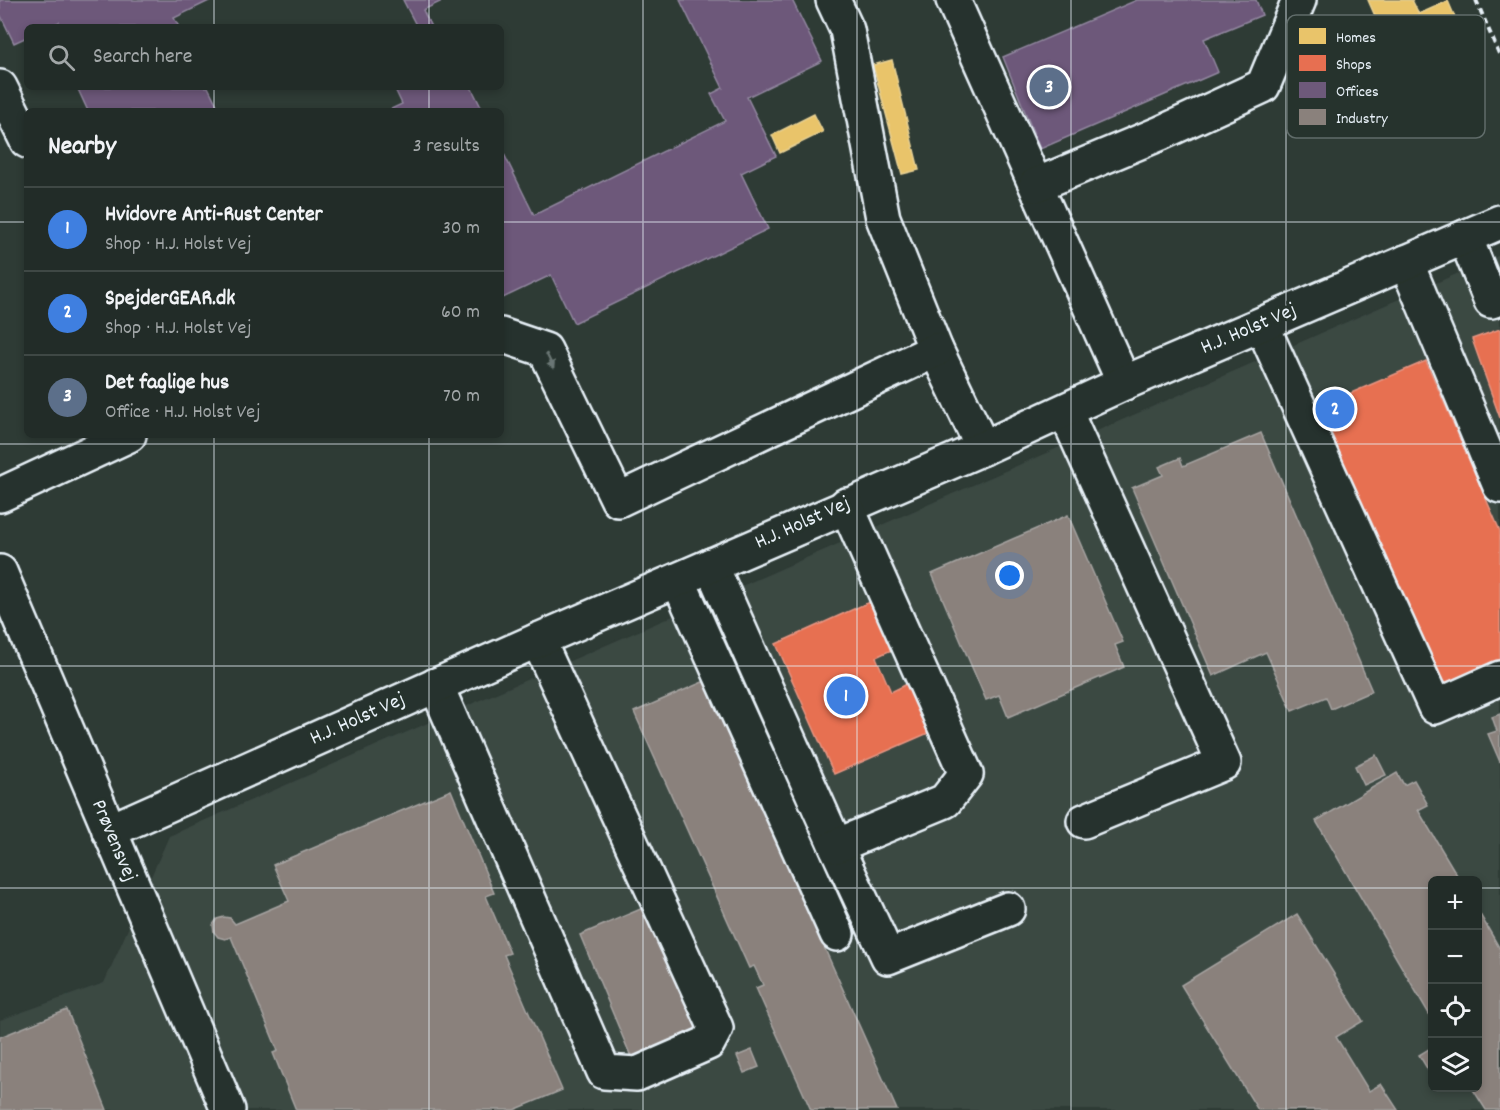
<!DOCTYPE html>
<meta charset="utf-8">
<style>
body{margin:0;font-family:Dekko,sans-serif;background:#2e3834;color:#f1f3f6}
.controls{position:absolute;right:18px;bottom:18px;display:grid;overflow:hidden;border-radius:9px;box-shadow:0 3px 9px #0003}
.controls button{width:54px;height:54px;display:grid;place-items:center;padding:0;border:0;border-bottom:2px solid #3f4845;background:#222c28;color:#f1f3f6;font:30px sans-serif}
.you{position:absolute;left:1010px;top:576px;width:21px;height:21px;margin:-15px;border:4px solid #fff;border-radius:50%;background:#1a73e8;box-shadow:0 0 0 9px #1a73e833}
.badge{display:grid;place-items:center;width:39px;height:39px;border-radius:50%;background:#ff9aa2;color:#fff;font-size:20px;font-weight:700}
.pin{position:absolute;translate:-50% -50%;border:3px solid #fff;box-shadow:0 2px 6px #0006}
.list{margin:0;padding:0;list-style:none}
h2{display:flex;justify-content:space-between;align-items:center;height:78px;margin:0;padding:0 24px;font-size:26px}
h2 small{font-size:20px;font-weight:400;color:#a2a7a8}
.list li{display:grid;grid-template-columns:39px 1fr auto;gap:18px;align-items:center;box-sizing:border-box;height:84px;padding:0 24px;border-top:2px solid #3f4845}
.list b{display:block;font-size:22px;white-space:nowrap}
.list p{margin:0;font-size:20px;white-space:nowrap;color:#a2a7a8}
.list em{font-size:20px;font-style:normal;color:#a2a7a8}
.icon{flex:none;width:33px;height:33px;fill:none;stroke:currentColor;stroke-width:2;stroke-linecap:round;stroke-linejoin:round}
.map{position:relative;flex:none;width:1500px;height:1110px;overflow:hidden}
.search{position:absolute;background:#222c28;box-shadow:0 3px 9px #0003;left:24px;top:24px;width:480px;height:66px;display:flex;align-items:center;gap:15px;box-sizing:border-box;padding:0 21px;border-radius:9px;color:#a2a7a8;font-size:22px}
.panel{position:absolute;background:#222c28;box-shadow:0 3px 9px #0003;left:24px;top:108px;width:480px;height:330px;border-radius:9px}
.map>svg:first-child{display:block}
.built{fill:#3b4843;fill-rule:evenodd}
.homes{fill:#e9c46a;stroke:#e9d295;stroke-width:1.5}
.shops{fill:#e76f51;stroke:#e79683;stroke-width:1.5}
.offices{fill:#6d597a;stroke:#9287a0;stroke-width:1.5}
.industry{fill:#8a817c;stroke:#a6a3a1;stroke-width:1.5}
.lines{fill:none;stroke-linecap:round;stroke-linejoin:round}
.minor-casing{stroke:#e8f1f8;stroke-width:38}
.path{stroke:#e8f1f8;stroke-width:4;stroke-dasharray:6 4.5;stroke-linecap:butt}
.minor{stroke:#26332d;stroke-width:33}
.oneway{fill:#6a7674}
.grid{fill:none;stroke:#e8f1f8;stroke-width:1.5;stroke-opacity:0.55}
.labels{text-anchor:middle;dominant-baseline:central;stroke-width:6;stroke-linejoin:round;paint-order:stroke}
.street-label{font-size:21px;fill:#e8f1f8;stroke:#26332d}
.key{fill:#26332d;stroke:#606c6a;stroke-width:1.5}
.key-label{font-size:16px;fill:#e8f1f8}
</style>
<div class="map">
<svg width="1500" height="1110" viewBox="0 0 1500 1110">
<rect width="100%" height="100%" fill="#2e3b35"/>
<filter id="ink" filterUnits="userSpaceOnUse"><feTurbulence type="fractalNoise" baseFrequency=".0167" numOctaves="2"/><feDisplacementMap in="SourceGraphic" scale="12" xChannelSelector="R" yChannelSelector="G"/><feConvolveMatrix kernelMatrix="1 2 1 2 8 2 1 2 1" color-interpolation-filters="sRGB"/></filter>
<g filter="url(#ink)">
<path class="built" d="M1500 255V1110H0V1020L104 983 169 836ZM1432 880H1478V1088H1432Z"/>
<g class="homes">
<polygon points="1368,0 1412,0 1419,14 1448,1 1464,38 1433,51 1421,25 1386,41"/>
<polygon points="892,60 919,170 902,174 873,65"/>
<polygon points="814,114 823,132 780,153 772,135"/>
</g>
<g class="shops">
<polygon points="1500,329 1500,418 1472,339"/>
<polygon points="1426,361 1500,531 1500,665 1439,692 1316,408"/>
<polygon points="876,599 898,647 876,657 891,692 913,681 935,730 834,774 776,644"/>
</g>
<g class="offices">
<polygon points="0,0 211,0 174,18 179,27 61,27 59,22 49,27 27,27 27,37 14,43 0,14"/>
<polygon points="403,0 444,0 423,10 431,27 417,27"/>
<polygon points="680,0 792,0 822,61 747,97 776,156 741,173 768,229 574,323 551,275 503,298 501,292 501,148 534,215 725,121 711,94 723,88"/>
<polygon points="1137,0 1256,0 1262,15 1204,39 1218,72 1040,149 1003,57"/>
<polygon points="77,87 208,87 220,111 88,111"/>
<polygon points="394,87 471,87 483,111 387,111 402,104"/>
</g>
<g class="industry">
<polygon points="1261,433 1372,691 1331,709 1326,697 1292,711 1266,652 1213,676 1132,488 1163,475 1159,467 1180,458 1183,466"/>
<polygon points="1068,515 1123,642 1115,645 1124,667 1008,717 999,695 986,700 932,574"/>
<polygon points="705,681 897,1110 811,1110 756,988 763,985 754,966 749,968 634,712"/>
<polygon points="1500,714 1500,762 1488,734 1497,731 1492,717"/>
<polygon points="1376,755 1386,775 1364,785 1355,766"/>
<polygon points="1397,773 1404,785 1414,780 1428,805 1418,810 1460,880 1432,880 1432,1019 1316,821"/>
<polygon points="451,790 494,893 486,896 510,953 504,955 562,1090 514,1110 296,1110 273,1053 278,1051 231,937 225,939 218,937 214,932 213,925 217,919 224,917 230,918 235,924 289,901 273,865"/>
<polygon points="650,905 703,1029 632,1059 580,935"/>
<polygon points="1478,911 1500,949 1500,1110 1486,1110 1472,1088 1478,1088"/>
<polygon points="1297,914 1363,1021 1336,1037 1369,1091 1381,1084 1398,1110 1258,1110 1181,985"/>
<polygon points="67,1010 107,1110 0,1110 0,1037"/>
<polygon points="1432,1047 1432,1067 1428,1070 1419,1055"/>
<polygon points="752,1050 759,1067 744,1073 737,1056"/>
</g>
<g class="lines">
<g class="minor-casing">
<g id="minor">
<polyline points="833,0 847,30 883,218 936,350 983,448"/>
<polyline points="953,0 1124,383"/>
<polyline points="0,87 27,141"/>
<polyline points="1036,185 1161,133 1263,86 1299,0"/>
<polyline points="1465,237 1491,301 1500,298"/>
<polyline points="1406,262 1500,486"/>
<polyline points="1262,325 1435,707 1500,678"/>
<polyline points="501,335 545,350 618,500 936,350"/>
<polyline points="1065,411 1224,763 1084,821"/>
<polyline points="0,495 129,435"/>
<polyline points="711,565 836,846 888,957 1008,909"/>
<polyline points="0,572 228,1110"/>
<polyline points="678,580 837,934"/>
<polyline points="436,685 604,1072 637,1074 708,1043 716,1028 538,640"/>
<polyline points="109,831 538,640 983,448 1124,383 1500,222"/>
<polyline points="836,846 945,801 966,774 846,505"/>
</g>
</g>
<polyline class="path" points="1476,0 1500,56"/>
<use href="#minor" class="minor"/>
</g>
<defs><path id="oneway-solid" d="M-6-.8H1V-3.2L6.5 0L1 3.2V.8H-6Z" transform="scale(1.5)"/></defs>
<use class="oneway" href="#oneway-solid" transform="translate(550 361) rotate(64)"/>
</g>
<path class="grid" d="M214 0V27M429 0V27M643 0V1110M857 0V1110M1071 0V1110M1286 0V1110M214 87V111M429 87V111M0 222H27M501 222H1500M214 435V1110M429 435V1110M0 444H1500M0 666H1500M0 888H1432M1478 888H1500"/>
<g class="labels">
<g class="street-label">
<text transform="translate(1249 330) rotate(-23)">H.J. Holst Vej</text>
<text transform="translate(803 524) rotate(-24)">H.J. Holst Vej</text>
<text transform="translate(358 720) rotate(-24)">H.J. Holst Vej</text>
<text transform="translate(113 841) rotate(67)">Prøvensvej</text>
</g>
</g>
<rect x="1287" y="15" width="198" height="123" rx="9" class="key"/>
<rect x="1299" y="28" width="27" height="16" fill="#e9c46a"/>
<rect x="1299" y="55" width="27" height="16" fill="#e76f51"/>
<rect x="1299" y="82" width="27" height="16" fill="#6d597a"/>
<rect x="1299" y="109" width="27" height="16" fill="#8a817c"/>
<g class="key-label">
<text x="1336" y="42">Homes</text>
<text x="1336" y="69">Shops</text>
<text x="1336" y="96">Offices</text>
<text x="1336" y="123">Industry</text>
</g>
</svg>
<div class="controls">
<button>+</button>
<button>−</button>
<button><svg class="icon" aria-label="locate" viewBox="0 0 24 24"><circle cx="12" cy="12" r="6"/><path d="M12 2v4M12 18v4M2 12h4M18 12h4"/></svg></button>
<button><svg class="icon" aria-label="layers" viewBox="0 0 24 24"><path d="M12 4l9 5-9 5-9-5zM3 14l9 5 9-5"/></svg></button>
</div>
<div class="you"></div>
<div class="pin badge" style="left:846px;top:696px;background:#3f7fe0">1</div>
<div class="pin badge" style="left:1335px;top:409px;background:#3f7fe0">2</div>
<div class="pin badge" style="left:1049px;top:87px;background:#5c6f8a">3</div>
<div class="search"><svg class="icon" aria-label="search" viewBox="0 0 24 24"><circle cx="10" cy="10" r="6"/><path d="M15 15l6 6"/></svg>Search here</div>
<section class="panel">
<h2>Nearby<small>3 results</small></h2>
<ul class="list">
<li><span class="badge" style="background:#3f7fe0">1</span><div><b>Hvidovre Anti-Rust Center</b><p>Shop · H.J. Holst Vej</p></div><em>30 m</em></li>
<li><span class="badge" style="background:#3f7fe0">2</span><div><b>SpejderGEAR.dk</b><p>Shop · H.J. Holst Vej</p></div><em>60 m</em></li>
<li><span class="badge" style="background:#5c6f8a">3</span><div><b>Det faglige hus</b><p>Office · H.J. Holst Vej</p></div><em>70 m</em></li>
</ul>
</section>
</div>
